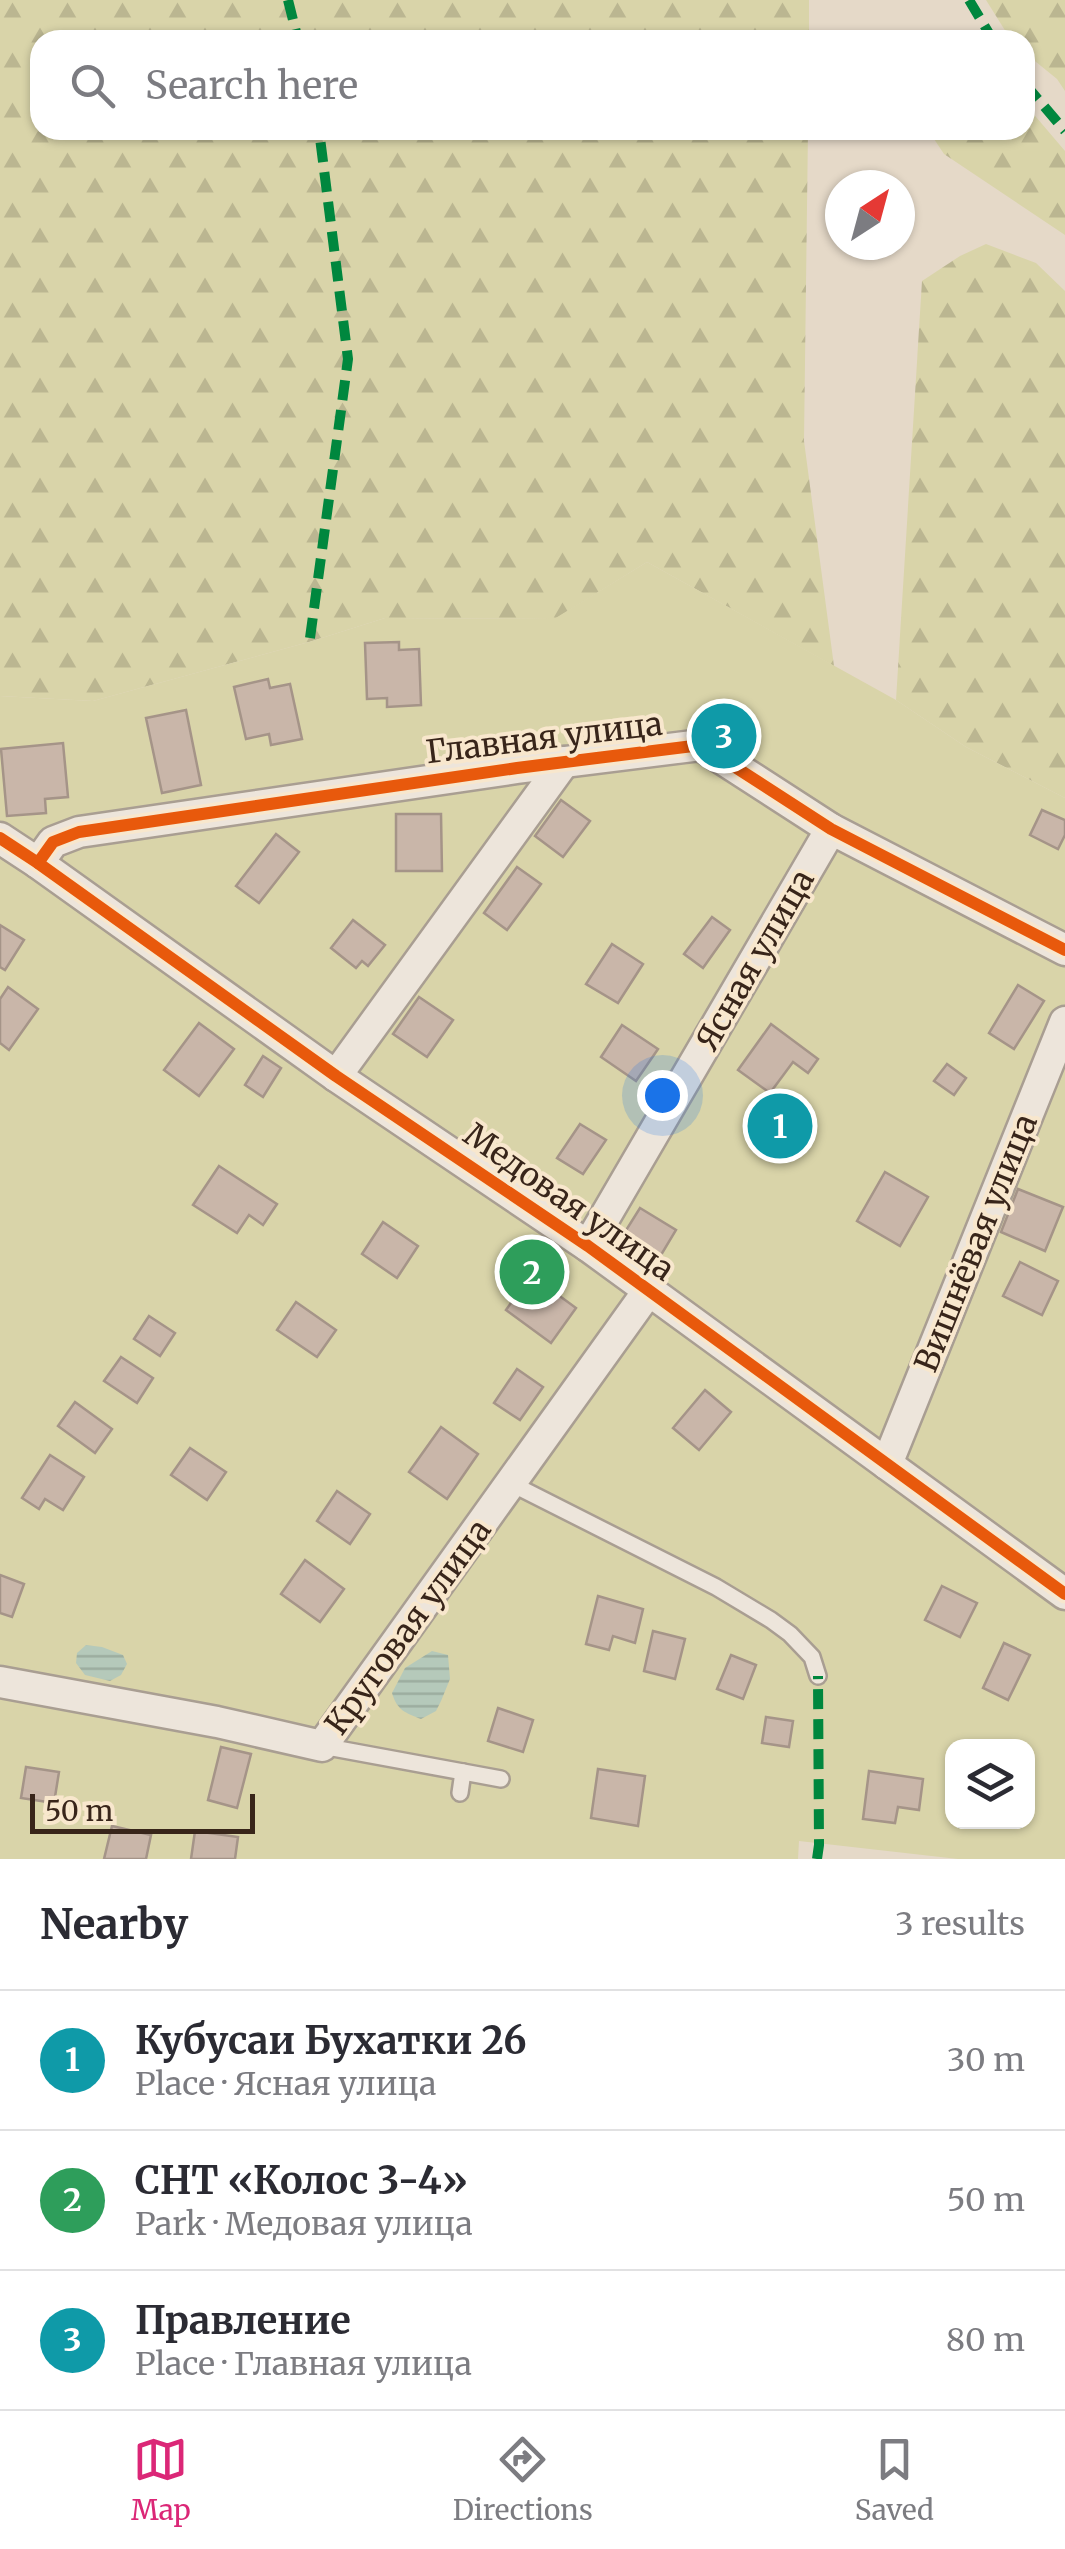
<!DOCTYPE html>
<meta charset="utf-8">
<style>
body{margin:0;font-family:Merriweather,serif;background:#f7f7f7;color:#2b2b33}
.controls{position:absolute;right:30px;bottom:30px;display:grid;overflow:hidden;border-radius:20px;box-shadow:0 2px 8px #0004}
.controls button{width:90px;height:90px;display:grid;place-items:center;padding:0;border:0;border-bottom:2px solid #e1e1e2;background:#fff;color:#2b2b33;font:50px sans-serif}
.compass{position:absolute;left:825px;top:170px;width:90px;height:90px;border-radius:50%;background:#fff;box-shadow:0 2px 8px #0004;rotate:36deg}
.scale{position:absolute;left:30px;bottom:25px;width:225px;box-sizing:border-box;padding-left:10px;border:5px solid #38251a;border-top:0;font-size:28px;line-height:35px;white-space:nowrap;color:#38251a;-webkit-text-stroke:8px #f8e7cd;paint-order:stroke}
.you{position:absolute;left:662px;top:1095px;width:35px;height:35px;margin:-25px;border:8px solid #fff;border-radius:50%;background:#1a73e8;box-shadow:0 0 0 15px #1a73e833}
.badge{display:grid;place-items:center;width:65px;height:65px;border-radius:50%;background:#db2777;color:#fff;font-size:32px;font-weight:700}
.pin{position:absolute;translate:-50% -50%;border:5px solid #fff;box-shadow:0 2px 10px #0006}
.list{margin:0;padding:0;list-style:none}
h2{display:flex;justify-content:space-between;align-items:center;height:130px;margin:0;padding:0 40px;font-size:42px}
h2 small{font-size:32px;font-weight:400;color:#7c7c81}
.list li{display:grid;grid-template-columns:65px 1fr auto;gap:30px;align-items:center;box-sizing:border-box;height:140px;padding:0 40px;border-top:2px solid #e1e1e2}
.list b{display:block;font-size:38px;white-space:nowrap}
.list p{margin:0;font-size:32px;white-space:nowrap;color:#7c7c81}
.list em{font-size:32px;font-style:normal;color:#7c7c81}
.icon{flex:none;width:55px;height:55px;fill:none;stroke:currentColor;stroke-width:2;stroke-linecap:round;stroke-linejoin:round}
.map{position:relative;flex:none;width:1065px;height:1859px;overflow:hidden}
.search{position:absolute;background:#fff;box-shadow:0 2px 8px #0004;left:30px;right:30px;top:30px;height:110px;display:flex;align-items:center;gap:25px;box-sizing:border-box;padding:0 35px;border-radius:30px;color:#7c7c81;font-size:38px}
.sheet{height:550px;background:#fff}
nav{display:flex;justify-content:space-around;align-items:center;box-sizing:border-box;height:140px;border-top:2px solid #e1e1e2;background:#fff;font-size:28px;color:#7c7c81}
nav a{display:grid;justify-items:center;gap:5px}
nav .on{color:#db2777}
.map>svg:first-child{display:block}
.forest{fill:url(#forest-firs)}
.green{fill:#d9d4a9;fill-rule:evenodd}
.water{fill:url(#water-rules)}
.building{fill:#c9b6a9;stroke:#a59488;stroke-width:2.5}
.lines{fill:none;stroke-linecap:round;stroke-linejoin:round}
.lane-casing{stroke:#a99e92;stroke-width:20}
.street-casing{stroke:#a99e92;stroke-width:35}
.lane{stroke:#ede5db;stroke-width:15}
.street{stroke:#ede5db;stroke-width:30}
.quiet{stroke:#00873e;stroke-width:10;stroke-dasharray:20 10;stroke-linecap:butt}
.cycleway-casing{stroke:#f8e7cd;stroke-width:19}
.cycleway{stroke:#e8590c;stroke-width:12}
.labels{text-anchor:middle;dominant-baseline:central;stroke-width:8;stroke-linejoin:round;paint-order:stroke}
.street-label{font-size:32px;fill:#38251a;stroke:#f8e7cd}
</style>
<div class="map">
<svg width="1065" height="1859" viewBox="0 0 1065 1859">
<defs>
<pattern id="forest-firs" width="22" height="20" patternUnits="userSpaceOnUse" patternTransform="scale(2.5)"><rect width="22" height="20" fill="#d9d4a9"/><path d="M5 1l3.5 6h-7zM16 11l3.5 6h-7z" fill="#bbb691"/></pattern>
<pattern id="water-rules" width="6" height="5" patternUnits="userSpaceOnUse" patternTransform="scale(2.5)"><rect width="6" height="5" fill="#b5c9ba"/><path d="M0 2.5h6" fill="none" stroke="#9cac9f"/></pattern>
</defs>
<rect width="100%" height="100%" fill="#e5d9c8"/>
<g class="forest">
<polygon points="0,0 809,0 809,40 40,40 40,130 808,130 804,441 834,666 647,562 555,619 385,618 309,642 93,701 0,696"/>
<polygon points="986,0 1065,0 1065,91 1057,79 1025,53 1025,40 1011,40"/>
<polygon points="1025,104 1065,151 1065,235 944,154 928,130 1025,130"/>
<polygon points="986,244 1036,263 1065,291 1065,798 966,747 896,700 922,281 960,256"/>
</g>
<path class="green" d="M647 562 896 700 966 747 1065 798V1859H958L799 1841 798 1859H0V696L93 701 309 642 385 618 554 619ZM952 1746H1028V1822H952Z"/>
<g class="water">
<polygon points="86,1645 102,1647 123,1655 127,1664 121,1675 110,1681 85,1675 76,1663 77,1653"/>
<path d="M432 1651 448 1655 450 1679 441 1701 436 1711 421 1719C405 1713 397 1710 392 1693L405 1668Z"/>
</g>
<g class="building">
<polygon points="399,642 399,650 419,649 421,705 387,707 387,698 367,699 365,643"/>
<polygon points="268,679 270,688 290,684 302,739 271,745 269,734 246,739 234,687"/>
<polygon points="186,710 201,785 162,793 146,718"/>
<polygon points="703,720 733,722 731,743 715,742 716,731 702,730"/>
<polygon points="63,743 68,797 45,799 46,813 7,816 1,749"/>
<polygon points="561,800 590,821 563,857 535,836"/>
<polygon points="1042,810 1065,820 1065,835 1058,849 1030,835"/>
<polygon points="396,814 441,814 442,871 396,871"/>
<polygon points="276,834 299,852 259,903 236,886"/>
<polygon points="517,867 541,884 507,930 484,913"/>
<polygon points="712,917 730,930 703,968 684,954"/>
<polygon points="353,920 385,945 368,966 362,961 356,968 331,948"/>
<polygon points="0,925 24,940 5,970 0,967"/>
<polygon points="612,944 643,964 618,1003 586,984"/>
<polygon points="1018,985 1044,1001 1014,1049 989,1033"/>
<polygon points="8,987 38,1009 9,1050 0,1043 0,999"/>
<polygon points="419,997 453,1020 427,1057 393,1034"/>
<polygon points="199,1023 234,1049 199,1096 164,1070"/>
<polygon points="771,1024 818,1059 808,1073 793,1062 770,1093 738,1070"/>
<polygon points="622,1025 658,1049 636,1081 601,1057"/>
<polygon points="263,1056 281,1068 263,1097 245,1085"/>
<polygon points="947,1064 966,1078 954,1095 934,1081"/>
<polygon points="765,1099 811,1128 795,1154 749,1124"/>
<polygon points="580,1124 606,1140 583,1174 557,1158"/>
<polygon points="219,1166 277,1204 263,1225 249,1215 237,1233 193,1205"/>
<polygon points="885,1172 928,1197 900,1246 857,1221"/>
<polygon points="1018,1189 1063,1207 1045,1251 1001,1232"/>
<polygon points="640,1208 676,1230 655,1265 618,1243"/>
<polygon points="383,1222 418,1246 397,1278 362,1254"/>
<polygon points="1020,1262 1058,1281 1042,1315 1003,1296"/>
<polygon points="531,1275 576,1308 551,1343 506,1310"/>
<polygon points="296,1302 336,1330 317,1357 277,1330"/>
<polygon points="149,1316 175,1333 160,1356 134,1339"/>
<polygon points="121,1357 153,1378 137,1403 104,1381"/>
<polygon points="517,1369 543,1387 520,1420 494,1403"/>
<polygon points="705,1390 731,1412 699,1450 673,1428"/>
<polygon points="75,1402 112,1429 95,1453 58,1426"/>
<polygon points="441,1427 478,1454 447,1499 409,1472"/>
<polygon points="190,1448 226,1472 207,1500 171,1475"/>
<polygon points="50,1455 84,1477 63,1510 45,1499 39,1509 22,1498"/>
<polygon points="337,1491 370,1514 350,1544 317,1521"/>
<polygon points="305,1560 344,1589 320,1622 281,1594"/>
<polygon points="0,1575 24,1584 12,1617 0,1613"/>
<polygon points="942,1586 977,1603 960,1637 925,1620"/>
<polygon points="598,1596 643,1609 635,1643 613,1636 609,1650 586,1644"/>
<polygon points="653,1631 685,1639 675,1679 644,1671"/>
<polygon points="1004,1643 1030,1655 1008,1700 983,1688"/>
<polygon points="731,1655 756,1665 743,1699 717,1689"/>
<polygon points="498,1708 533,1720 523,1752 488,1741"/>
<polygon points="766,1717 793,1721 789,1747 762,1743"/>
<polygon points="221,1747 251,1754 237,1808 208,1800"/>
<polygon points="26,1767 59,1772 54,1803 21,1798"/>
<polygon points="598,1769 645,1776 638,1826 591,1818"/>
<polygon points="869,1771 923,1779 919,1810 898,1807 895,1823 863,1819"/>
<polygon points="112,1826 151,1835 146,1859 104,1859"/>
<polygon points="195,1831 238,1837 235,1859 191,1859"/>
</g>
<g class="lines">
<g class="lane-casing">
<g id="lane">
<polyline points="512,1484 716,1587 771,1620 790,1634 812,1657 818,1676"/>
<polyline points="322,1746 501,1779"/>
<polyline points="460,1793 463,1772"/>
</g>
</g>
<g class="street-casing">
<g id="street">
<polyline points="0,838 38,863 53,842 79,832 517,768 701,745 831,829 1065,950"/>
<polyline points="38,863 336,1076 588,1246 1065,1594"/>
<polyline points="336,1076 564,762"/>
<polyline points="588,1246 831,829"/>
<polyline points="887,1464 1065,1022"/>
<polyline points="0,1682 217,1722 322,1746 649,1290"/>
</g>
</g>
<use href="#lane" class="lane"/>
<use href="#street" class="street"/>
<g class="quiet">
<polyline points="288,0 298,40"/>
<polyline points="969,0 993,40"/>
<polyline points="1025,84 1065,131"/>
<polyline points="310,638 348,359 319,130"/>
<polyline points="817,1859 819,1845 818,1676"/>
</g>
<g class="cycleway-casing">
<g id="cycleway">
<polyline points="0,838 38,863 53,842 79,832 517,768 701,745 831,829 1065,950"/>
<polyline points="38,863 336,1076 588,1246 1065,1594"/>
</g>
</g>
<use href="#cycleway" class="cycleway"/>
</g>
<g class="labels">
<g class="street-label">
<text transform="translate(544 738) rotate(-7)">Главная улица</text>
<text transform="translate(755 960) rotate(-60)">Ясная улица</text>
<text transform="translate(569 1202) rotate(35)">Медовая улица</text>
<text transform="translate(976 1243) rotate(-68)">Вишнёвая улица</text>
<text transform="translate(408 1627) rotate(-54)">Круговая улица</text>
</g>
</g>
</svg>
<div class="controls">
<button><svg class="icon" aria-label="layers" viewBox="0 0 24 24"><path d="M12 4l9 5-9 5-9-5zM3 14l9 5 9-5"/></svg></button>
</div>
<svg class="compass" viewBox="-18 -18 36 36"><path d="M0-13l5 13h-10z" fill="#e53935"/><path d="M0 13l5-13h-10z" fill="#7c7c81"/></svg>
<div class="scale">50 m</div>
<div class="you"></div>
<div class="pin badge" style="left:780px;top:1126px;background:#0f9aa8">1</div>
<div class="pin badge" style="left:532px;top:1272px;background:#2e9e5b">2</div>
<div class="pin badge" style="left:724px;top:736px;background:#0f9aa8">3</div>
<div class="search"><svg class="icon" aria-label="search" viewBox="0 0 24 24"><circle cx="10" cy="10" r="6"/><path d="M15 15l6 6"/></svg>Search here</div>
</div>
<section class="sheet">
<h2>Nearby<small>3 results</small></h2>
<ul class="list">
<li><span class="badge" style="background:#0f9aa8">1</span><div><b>Кубусаи Бухатки 26</b><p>Place · Ясная улица</p></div><em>30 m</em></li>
<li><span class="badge" style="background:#2e9e5b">2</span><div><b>СНТ «Колос 3-4»</b><p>Park · Медовая улица</p></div><em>50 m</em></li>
<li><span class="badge" style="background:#0f9aa8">3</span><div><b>Правление</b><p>Place · Главная улица</p></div><em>80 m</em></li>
</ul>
</section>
<nav>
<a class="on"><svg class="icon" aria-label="map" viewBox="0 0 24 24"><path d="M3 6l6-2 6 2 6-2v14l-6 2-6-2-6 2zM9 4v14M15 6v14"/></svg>Map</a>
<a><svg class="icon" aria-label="directions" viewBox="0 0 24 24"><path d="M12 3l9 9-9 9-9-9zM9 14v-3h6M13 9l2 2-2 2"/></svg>Directions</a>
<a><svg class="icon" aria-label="saved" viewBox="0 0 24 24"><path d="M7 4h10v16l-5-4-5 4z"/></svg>Saved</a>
</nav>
